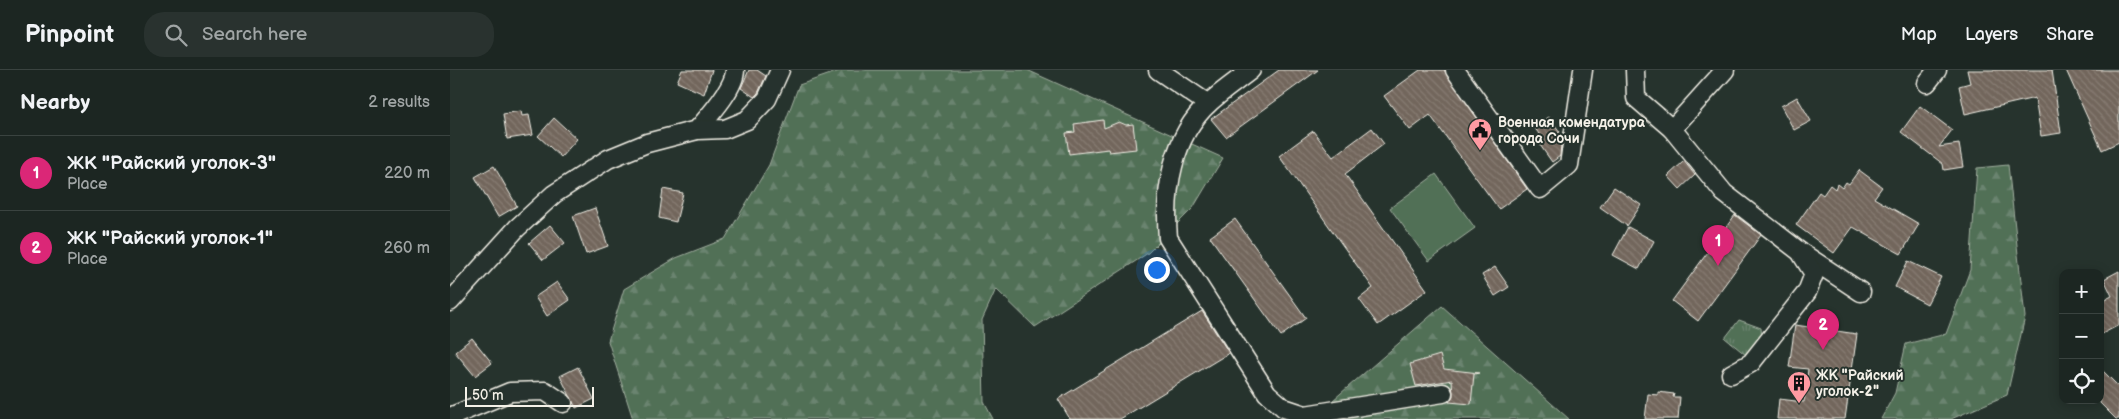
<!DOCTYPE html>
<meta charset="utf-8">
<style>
body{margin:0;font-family:"Balsamiq Sans",sans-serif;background:#29322f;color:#f1f3f6}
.controls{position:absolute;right:15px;bottom:15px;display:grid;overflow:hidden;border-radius:10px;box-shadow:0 2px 12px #0003}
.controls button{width:45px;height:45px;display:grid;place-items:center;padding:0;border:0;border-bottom:1px solid #3a4340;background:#1c2622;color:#f1f3f6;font:25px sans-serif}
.scale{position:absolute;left:15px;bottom:12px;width:129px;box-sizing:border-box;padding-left:5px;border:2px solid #f4f1e8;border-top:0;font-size:14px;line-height:18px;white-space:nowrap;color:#f4f1e8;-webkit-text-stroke:4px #26332d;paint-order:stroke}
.you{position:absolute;left:706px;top:199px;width:18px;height:18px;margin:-12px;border:4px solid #fff;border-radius:50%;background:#1a73e8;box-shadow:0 0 0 8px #1a73e833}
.badge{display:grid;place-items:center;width:32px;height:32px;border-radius:50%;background:#db2777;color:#fff;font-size:16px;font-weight:700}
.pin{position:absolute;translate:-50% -41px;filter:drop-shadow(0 1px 2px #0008)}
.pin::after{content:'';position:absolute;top:26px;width:18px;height:15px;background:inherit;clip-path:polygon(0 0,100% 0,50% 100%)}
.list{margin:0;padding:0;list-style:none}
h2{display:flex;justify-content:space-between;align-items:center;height:65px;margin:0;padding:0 20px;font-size:21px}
h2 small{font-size:16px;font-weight:400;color:#a0a5a5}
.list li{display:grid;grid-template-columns:32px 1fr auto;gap:15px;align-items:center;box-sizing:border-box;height:75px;padding:0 20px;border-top:1px solid #3a4340}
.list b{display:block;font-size:19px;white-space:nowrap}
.list p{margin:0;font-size:16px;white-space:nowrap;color:#a0a5a5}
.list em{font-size:16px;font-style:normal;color:#a0a5a5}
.icon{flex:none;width:28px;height:28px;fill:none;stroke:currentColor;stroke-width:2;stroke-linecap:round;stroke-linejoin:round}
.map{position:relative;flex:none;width:1669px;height:349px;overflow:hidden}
header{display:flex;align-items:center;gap:30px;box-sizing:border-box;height:70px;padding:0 25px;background:#1c2622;border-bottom:1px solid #3a4340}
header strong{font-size:24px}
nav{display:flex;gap:28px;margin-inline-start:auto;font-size:18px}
.search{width:350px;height:45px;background:#29322f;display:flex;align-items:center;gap:12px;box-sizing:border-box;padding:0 18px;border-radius:20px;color:#a0a5a5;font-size:19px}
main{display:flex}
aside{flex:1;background:#1c2622}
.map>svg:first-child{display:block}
.forest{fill:url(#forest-firs);stroke:#a2b0a0}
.park{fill:url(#park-tufts);stroke:#a2b0a0}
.pitch{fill:#516f57;stroke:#a2b0a0}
.building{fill:url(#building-back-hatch);stroke:#f4f1e8}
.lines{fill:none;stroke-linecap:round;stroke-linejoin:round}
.minor-casing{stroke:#f4f1e8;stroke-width:21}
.minor{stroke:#26332d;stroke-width:18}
.labels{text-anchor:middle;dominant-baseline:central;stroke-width:4;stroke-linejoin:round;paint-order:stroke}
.poi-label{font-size:14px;font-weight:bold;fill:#f4f1e8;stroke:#26332d;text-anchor:start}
</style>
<header>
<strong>Pinpoint</strong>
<div class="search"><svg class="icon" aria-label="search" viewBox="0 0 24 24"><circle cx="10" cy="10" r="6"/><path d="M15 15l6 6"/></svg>Search here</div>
<nav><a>Map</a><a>Layers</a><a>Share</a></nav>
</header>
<main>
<aside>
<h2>Nearby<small>2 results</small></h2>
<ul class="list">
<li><span class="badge">1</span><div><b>ЖК &quot;Райский уголок-3&quot;</b><p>Place</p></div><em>220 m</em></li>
<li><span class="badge">2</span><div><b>ЖК &quot;Райский уголок-1&quot;</b><p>Place</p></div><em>260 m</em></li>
</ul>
</aside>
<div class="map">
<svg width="1669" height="349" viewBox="0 0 1669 349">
<defs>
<pattern id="forest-firs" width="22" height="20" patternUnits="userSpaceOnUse" patternTransform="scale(1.25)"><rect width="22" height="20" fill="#516f57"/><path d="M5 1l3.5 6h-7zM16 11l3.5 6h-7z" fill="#6b846f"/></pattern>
<pattern id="park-tufts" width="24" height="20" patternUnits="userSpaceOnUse" patternTransform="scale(1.25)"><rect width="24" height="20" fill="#516f57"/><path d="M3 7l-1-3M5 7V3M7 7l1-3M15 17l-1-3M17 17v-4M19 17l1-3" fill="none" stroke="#6b846f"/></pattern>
<pattern id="building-back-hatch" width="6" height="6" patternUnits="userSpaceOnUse" patternTransform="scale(1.25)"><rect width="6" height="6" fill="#72665c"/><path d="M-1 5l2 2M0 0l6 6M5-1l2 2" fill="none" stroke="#877c73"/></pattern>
</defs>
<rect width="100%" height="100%" fill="#26332d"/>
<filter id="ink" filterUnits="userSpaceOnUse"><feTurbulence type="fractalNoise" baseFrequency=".02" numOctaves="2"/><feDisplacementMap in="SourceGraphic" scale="10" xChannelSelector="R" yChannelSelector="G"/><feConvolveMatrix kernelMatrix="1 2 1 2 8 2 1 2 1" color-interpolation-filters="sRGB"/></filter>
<g filter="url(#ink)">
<g class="forest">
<polygon points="392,0 577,0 773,88 743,138 698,183 585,257 546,219 532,250 534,332 543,349 183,349 158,271 174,219 226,188 275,169 319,95 349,15"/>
<polygon points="1558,95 1575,247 1557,325 1501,349 1431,349 1445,323 1456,274 1496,264 1520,200 1527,98"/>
<polygon points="992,236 1119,349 861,349"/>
</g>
<polygon class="park" points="1289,250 1311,258 1312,270 1296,285 1275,268"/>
<polygon class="pitch" points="986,104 1025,158 979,191 940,138"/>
<g class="building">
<polygon points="232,0 262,0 254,24 227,12"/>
<polygon points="299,0 307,0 316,6 308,23 304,27 291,18"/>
<polygon points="829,0 868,0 776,67 761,49"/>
<polygon points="970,0 994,0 1077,119 1049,139 980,45 960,60 934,26"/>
<polygon points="1517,0 1602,0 1611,63 1591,66 1585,28 1515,44 1509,16 1520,13"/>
<polygon points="1616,0 1669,0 1669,72 1652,80"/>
<polygon points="1347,27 1361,51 1344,60 1331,36"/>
<polygon points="1470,36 1502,60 1489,77 1509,74 1513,97 1494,100 1493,94 1451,62"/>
<polygon points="71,41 72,46 79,45 83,65 57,69 53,44"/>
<polygon points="1099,47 1110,62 1105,65 1111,74 1110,86 1102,92 1090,75 1095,72 1084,57"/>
<polygon points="104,48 127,69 111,87 88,66"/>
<polygon points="653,50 654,58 669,52 676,55 683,54 686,79 659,82 658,79 619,84 616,63 625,62 624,54"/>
<polygon points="922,58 934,74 895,104 977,220 928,255 909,229 923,218 829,86 863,61 883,87"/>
<polygon points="1234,91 1245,105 1230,119 1218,106"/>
<polygon points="44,96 67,136 48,147 25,107"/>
<polygon points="1409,100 1432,117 1424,128 1469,154 1451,184 1403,157 1384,183 1346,155 1369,122 1373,125 1380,115 1385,119 1387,114 1392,118 1396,112 1399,114"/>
<polygon points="1164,117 1191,135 1177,156 1150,137"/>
<polygon points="213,119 233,123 226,152 209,148"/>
<polygon points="145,138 158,176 136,184 123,146"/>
<polygon points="1285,145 1311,165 1248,251 1222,231"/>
<polygon points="785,149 856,248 831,266 760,167"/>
<polygon points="100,155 115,173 93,190 79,173"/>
<polygon points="1178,157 1204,171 1189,199 1163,185"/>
<polygon points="1458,191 1491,207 1477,234 1445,217"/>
<polygon points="1045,197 1059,217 1045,226 1032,205"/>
<polygon points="1669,201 1669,255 1650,265 1650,232 1662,226 1654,209"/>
<polygon points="107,212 120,230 97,246 85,227"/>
<polygon points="752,241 779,283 670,349 620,349 608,329"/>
<polygon points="1345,255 1407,264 1395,349 1327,349 1329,329 1354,332 1358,299 1339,297"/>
<polygon points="22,268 42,293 25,306 5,282"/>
<polygon points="990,285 994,299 1029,303 1024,304 1021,334 999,332 1003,326 1002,310 966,316 960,294"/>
<polygon points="128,297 144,329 126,338 110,306"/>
<polygon points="1650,298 1669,317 1669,349 1666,349 1650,333"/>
<polygon points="1208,322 1224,324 1223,327 1230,327 1228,349 1195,349 1198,324 1208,325"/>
</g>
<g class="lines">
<g class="minor-casing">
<g id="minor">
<polyline points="708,0 758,34"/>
<path d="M801 0C787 11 772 21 759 33 722 67 714 121 718 168L817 323 834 338 855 345 993 323"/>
<polyline points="1005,0 1090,119 1119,95 1133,0"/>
<polyline points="1185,0 1186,28 1222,59"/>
<polyline points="1275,0 1222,59 1274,123 1349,181 1411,222"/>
<polyline points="1477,13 1487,0"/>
<path d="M247 60C259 46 285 18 285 0"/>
<polyline points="0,232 67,158 104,124 158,89 197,73 247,60 275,59 297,50 317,29 330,0"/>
<polyline points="1281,304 1301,293 1357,222 1364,204 1352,185"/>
<polyline points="0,347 60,322 95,321 113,333"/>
</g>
</g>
<use href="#minor" class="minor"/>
</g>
</g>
<defs>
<g id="civic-pin" transform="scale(1.25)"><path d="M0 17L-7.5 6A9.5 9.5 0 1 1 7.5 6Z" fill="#ff9aa2" stroke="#26332d"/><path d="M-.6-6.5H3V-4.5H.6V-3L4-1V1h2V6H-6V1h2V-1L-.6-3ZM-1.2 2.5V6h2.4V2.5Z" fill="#111"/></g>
<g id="building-pin" transform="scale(1.25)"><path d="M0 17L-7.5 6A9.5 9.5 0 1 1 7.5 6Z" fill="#ff9aa2" stroke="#26332d"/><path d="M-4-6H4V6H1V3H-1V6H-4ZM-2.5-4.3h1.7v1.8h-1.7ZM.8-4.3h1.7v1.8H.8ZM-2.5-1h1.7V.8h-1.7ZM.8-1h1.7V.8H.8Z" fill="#111"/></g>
</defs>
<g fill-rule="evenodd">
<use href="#civic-pin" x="1030" y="60"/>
<use href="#building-pin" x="1349" y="313"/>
</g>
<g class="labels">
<g class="poi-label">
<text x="1048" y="52">Военная комендатура<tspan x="1048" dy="16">города Сочи</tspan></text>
<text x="1366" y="305">ЖК "Райский<tspan x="1366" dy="16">уголок-2"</tspan></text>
</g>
</g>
</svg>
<div class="controls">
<button>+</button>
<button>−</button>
<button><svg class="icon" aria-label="locate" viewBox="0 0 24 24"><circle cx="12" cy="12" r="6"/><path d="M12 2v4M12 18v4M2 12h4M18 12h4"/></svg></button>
</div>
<div class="scale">50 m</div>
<div class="you"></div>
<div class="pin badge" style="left:1268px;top:196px">1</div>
<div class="pin badge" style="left:1373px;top:280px">2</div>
</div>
</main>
